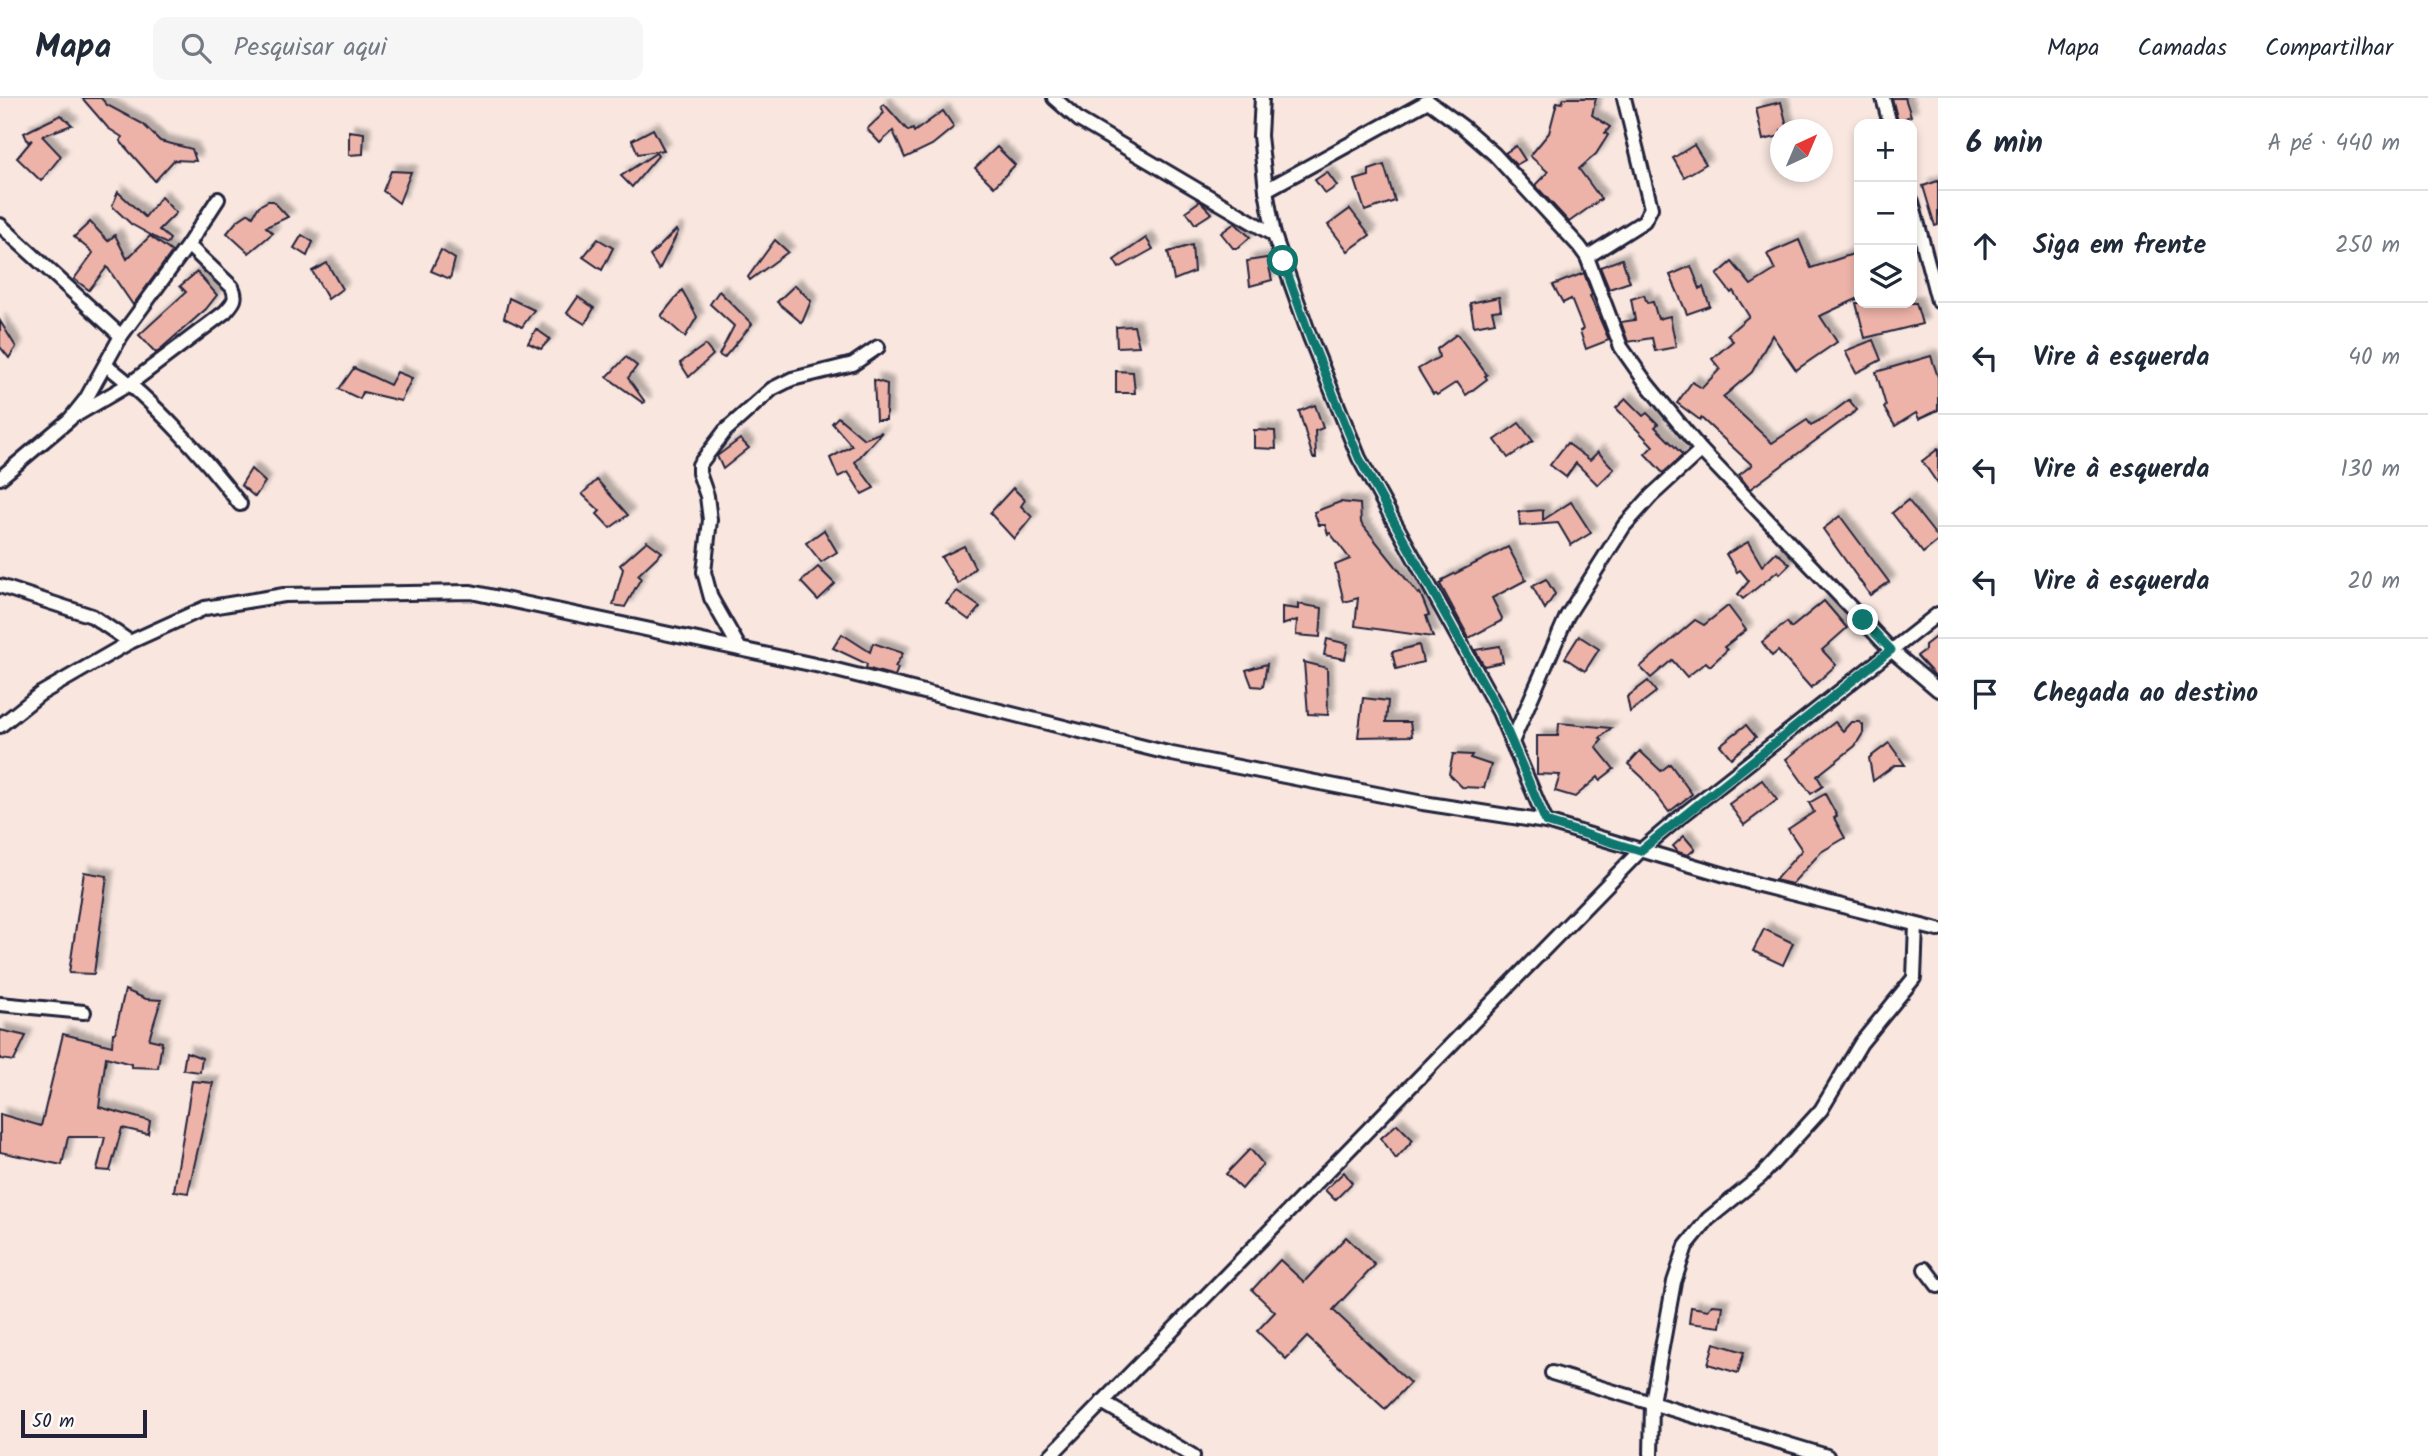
<!DOCTYPE html>
<html lang="pt">
<meta charset="utf-8">
<style>
body{margin:0;font-family:Kalam,sans-serif;background:#f6f6f7;color:#1f2937}
.controls{position:absolute;right:21px;top:21px;display:grid;overflow:hidden;border-radius:14px;box-shadow:0 4px 10px #0003}
.controls button{width:63px;height:63px;display:grid;place-items:center;padding:0;border:0;border-bottom:2px solid #e0e1e3;background:#fff;color:#1f2937;font:35px sans-serif}
.compass{position:absolute;left:1770px;top:21px;width:63px;height:63px;border-radius:50%;background:#fff;box-shadow:0 4px 10px #0003;rotate:44deg}
.scale{position:absolute;left:21px;bottom:18px;width:126px;box-sizing:border-box;padding-left:7px;border:4px solid #22223b;border-top:0;font-size:19px;line-height:24px;white-space:nowrap;color:#22223b;-webkit-text-stroke:5px #fdfcf7;paint-order:stroke}
.stop{position:absolute;width:21px;height:21px;margin:-16px;border:5px solid #0f766e;border-radius:50%;background:#fff}
.stop.end{background:#0f766e;border-color:#fff;box-shadow:0 2px 7px #0008}
.list{margin:0;padding:0;list-style:none}
h2{display:flex;justify-content:space-between;align-items:center;height:91px;margin:0;padding:0 28px;font-size:30px}
h2 small{font-size:23px;font-weight:400;color:#747a83}
.list li{display:grid;grid-template-columns:46px 1fr auto;gap:21px;align-items:center;box-sizing:border-box;height:112px;padding:0 28px;border-top:2px solid #e0e1e3}
.list b{display:block;font-size:26px;white-space:nowrap}
.list em{font-size:23px;font-style:normal;color:#747a83}
.icon{flex:none;width:38px;height:38px;fill:none;stroke:currentColor;stroke-width:2;stroke-linecap:round;stroke-linejoin:round}
.map{position:relative;flex:none;width:1938px;height:1358px;overflow:hidden}
header{display:flex;align-items:center;gap:42px;box-sizing:border-box;height:98px;padding:0 35px;background:#fff;border-bottom:2px solid #e0e1e3}
header strong{font-size:33px}
nav{display:flex;gap:38px;margin-inline-start:auto;font-size:24px}
.search{width:490px;height:63px;background:#f6f6f7;display:flex;align-items:center;gap:18px;box-sizing:border-box;padding:0 24px;border-radius:14px;color:#747a83;font-size:26px}
main{display:flex}
aside{flex:1;background:#fff}
.map>svg:first-child{display:block}
.building{fill:#edb3a8;stroke:#22223b;stroke-width:2;filter:url(#shadow)}
.lines{fill:none;stroke-linecap:round;stroke-linejoin:round}
.minor-casing{stroke:#22223b;stroke-width:18}
.minor{stroke:#fdfcf7;stroke-width:12}
.route{stroke:#0f766e;stroke-width:9}
</style>
<header>
<strong>Mapa</strong>
<div class="search"><svg class="icon" aria-label="search" viewBox="0 0 24 24"><circle cx="10" cy="10" r="6"/><path d="M15 15l6 6"/></svg>Pesquisar aqui</div>
<nav><a>Mapa</a><a>Camadas</a><a>Compartilhar</a></nav>
</header>
<main>
<div class="map">
<svg width="1938" height="1358" viewBox="0 0 1938 1358">
<defs>
<filter id="shadow"><feDropShadow dx="6" dy="-6" stdDeviation="2" flood-color="#0004"/></filter>
</defs>
<rect width="100%" height="100%" fill="#f8e6df"/>
<filter id="ink" filterUnits="userSpaceOnUse"><feTurbulence type="fractalNoise" baseFrequency=".0143" numOctaves="2"/><feDisplacementMap in="SourceGraphic" scale="14" xChannelSelector="R" yChannelSelector="G"/><feConvolveMatrix kernelMatrix="1 2 1 2 8 2 1 2 1" color-interpolation-filters="sRGB"/></filter>
<g filter="url(#ink)">
<g class="building">
<polygon points="82,0 101,0 107,7 143,26 160,43 192,51 196,63 174,62 155,83 120,43 122,39 108,30"/>
<polygon points="1564,0 1596,0 1592,17 1610,29 1605,35 1608,37 1596,56 1579,71 1601,101 1569,124 1535,87 1548,74 1530,58 1549,35 1557,4 1562,5"/>
<polygon points="1892,0 1905,0 1911,18 1898,23"/>
<polygon points="1781,4 1788,32 1781,32 1781,38 1763,42 1756,10"/>
<polygon points="884,6 908,33 913,31 914,34 943,13 954,29 932,47 905,60 893,33 880,45 867,31 884,15 881,8"/>
<polygon points="61,17 72,27 42,38 61,58 41,83 17,60 32,42 28,44 24,35"/>
<polygon points="653,31 664,52 638,56 632,42"/>
<polygon points="349,33 364,35 363,56 349,57"/>
<polygon points="1694,47 1706,66 1684,79 1673,60"/>
<polygon points="1516,48 1525,62 1516,67 1505,55"/>
<polygon points="997,49 1015,67 994,89 975,70"/>
<polygon points="656,55 658,58 632,89 621,78"/>
<polygon points="1384,67 1395,103 1365,113 1355,82 1369,78 1369,72"/>
<polygon points="391,73 411,74 399,105 383,93"/>
<polygon points="1327,74 1337,88 1325,96 1315,82"/>
<polygon points="1938,83 1938,127 1935,128 1923,88"/>
<polygon points="118,94 145,119 161,99 176,115 159,132 170,141 167,146 131,126 112,108"/>
<polygon points="268,103 273,103 288,119 266,129 273,135 249,155 227,135 237,123 249,115 253,118 259,108"/>
<polygon points="1200,103 1212,115 1195,126 1186,113"/>
<polygon points="1350,111 1370,137 1348,153 1328,127"/>
<polygon points="90,124 108,143 115,137 127,161 150,138 172,154 133,207 107,169 89,192 74,181 93,155 74,139"/>
<polygon points="1235,125 1250,139 1238,150 1233,150 1221,135"/>
<polygon points="676,132 678,134 659,172 650,158"/>
<polygon points="302,137 313,144 307,158 294,150"/>
<polygon points="1146,140 1153,151 1119,170 1114,162"/>
<polygon points="598,141 613,150 602,172 583,159"/>
<polygon points="775,142 788,154 750,182 748,179"/>
<polygon points="1799,142 1811,170 1859,154 1859,200 1820,218 1837,244 1796,272 1772,237 1752,274 1723,299 1772,345 1807,322 1811,327 1826,319 1849,302 1857,312 1750,391 1739,377 1752,367 1701,320 1700,322 1677,305 1692,284 1702,290 1720,271 1712,261 1733,243 1727,237 1749,218 1733,193 1731,195 1717,177 1732,164 1751,187 1775,172 1767,156"/>
<polygon points="1192,147 1194,174 1174,182 1168,154"/>
<polygon points="441,152 455,161 450,181 431,173"/>
<polygon points="1267,160 1272,182 1250,188 1247,163"/>
<polygon points="1622,161 1630,184 1609,191 1600,169"/>
<polygon points="327,165 342,191 328,201 312,173"/>
<polygon points="1691,168 1700,191 1703,189 1710,208 1687,216 1670,177"/>
<polygon points="197,174 217,197 206,211 156,255 139,237 186,194 180,188"/>
<polygon points="1584,175 1592,197 1590,198 1609,242 1586,251 1580,233 1583,231 1571,201 1563,205 1553,187"/>
<polygon points="795,187 811,203 802,225 777,204"/>
<polygon points="682,192 697,219 685,239 661,218"/>
<polygon points="719,193 752,226 724,260 719,257 734,228 710,206"/>
<polygon points="1644,197 1647,205 1653,204 1658,221 1670,218 1676,249 1655,253 1652,240 1628,244 1621,224 1635,222 1631,201"/>
<polygon points="578,199 594,210 585,226 567,215"/>
<polygon points="1499,199 1501,212 1492,213 1495,224 1474,228 1470,205"/>
<polygon points="509,200 534,212 522,229 504,220"/>
<polygon points="1856,205 1916,205 1922,226 1865,240"/>
<polygon points="0,223 16,249 9,260 0,249"/>
<polygon points="1134,228 1139,248 1117,249 1116,229"/>
<polygon points="536,231 550,241 541,251 528,245"/>
<polygon points="1457,236 1487,277 1485,278 1487,281 1466,297 1457,284 1437,297 1435,295 1433,296 1418,271 1439,259 1437,251"/>
<polygon points="1873,242 1881,262 1856,275 1845,253"/>
<polygon points="705,247 713,257 689,279 680,265"/>
<polygon points="1931,258 1938,279 1938,312 1919,321 1916,315 1895,328 1884,310 1886,308 1876,274"/>
<polygon points="626,259 637,268 628,280 645,304 643,305 607,279"/>
<polygon points="354,270 390,287 397,274 412,280 401,303 363,294 360,301 339,291"/>
<polygon points="1116,273 1133,274 1135,295 1116,295"/>
<polygon points="874,282 887,286 886,322 876,322"/>
<polygon points="1626,301 1643,318 1647,315 1658,326 1655,329 1683,357 1663,375 1645,356 1653,348 1616,310"/>
<polygon points="1315,307 1323,330 1315,333 1316,360 1313,360 1299,313"/>
<polygon points="838,319 864,341 882,334 855,364 874,390 862,396 848,374 838,379 830,360 852,348 832,325"/>
<polygon points="1519,325 1533,343 1508,360 1495,342"/>
<polygon points="1254,332 1275,333 1276,351 1254,350"/>
<polygon points="740,341 749,350 723,371 717,358"/>
<polygon points="1567,345 1590,362 1598,354 1614,371 1598,387 1576,365 1566,379 1550,367"/>
<polygon points="1938,351 1938,386 1922,363"/>
<polygon points="251,371 265,384 255,399 241,387"/>
<polygon points="597,382 628,417 610,430 597,416 600,413 582,396"/>
<polygon points="1013,390 1025,402 1021,408 1032,419 1014,441 990,415"/>
<polygon points="1908,402 1938,440 1938,443 1923,455 1892,415"/>
<polygon points="1340,404 1360,406 1361,425 1418,496 1420,495 1429,517 1426,518 1433,539 1355,528 1358,500 1344,504 1335,467 1350,461 1330,435 1328,436 1325,427 1319,427 1314,414"/>
<polygon points="1571,404 1591,435 1571,447 1558,425 1520,428 1519,414 1543,412 1543,422"/>
<polygon points="1840,418 1889,484 1870,497 1823,431"/>
<polygon points="824,432 837,454 821,464 806,445"/>
<polygon points="647,443 662,454 638,477 641,480 625,509 613,507 623,471 620,467"/>
<polygon points="1748,444 1762,468 1776,454 1790,466 1780,476 1778,473 1743,501 1738,496 1749,483 1740,472 1737,474 1726,456"/>
<polygon points="964,448 975,470 958,486 941,459"/>
<polygon points="1508,449 1526,482 1492,500 1502,520 1501,523 1469,540 1440,486 1443,484 1442,482"/>
<polygon points="818,469 835,486 818,502 801,484"/>
<polygon points="1546,481 1555,496 1545,511 1532,488"/>
<polygon points="957,493 980,509 969,522 946,505"/>
<polygon points="1824,503 1847,530 1822,552 1836,567 1811,590 1778,553 1772,558 1762,544 1787,524 1791,530"/>
<polygon points="1298,506 1322,510 1320,539 1296,537 1297,522 1282,527 1282,509 1298,511"/>
<polygon points="1728,508 1746,532 1724,549 1727,552 1710,568 1706,564 1687,579 1672,562 1651,580 1640,569 1695,522 1704,527"/>
<polygon points="842,536 870,554 873,545 903,555 895,569 898,570 895,578 866,570 867,566 833,550"/>
<polygon points="1938,537 1938,581 1917,558 1925,552 1925,547"/>
<polygon points="1579,538 1599,551 1585,573 1565,560"/>
<polygon points="1327,541 1348,546 1345,561 1324,557"/>
<polygon points="1419,547 1423,564 1396,571 1392,554"/>
<polygon points="1500,548 1503,564 1484,568 1475,552"/>
<polygon points="1304,564 1327,570 1328,617 1308,616"/>
<polygon points="1267,566 1263,589 1252,588 1246,572"/>
<polygon points="1648,583 1656,594 1630,614 1627,599"/>
<polygon points="1363,600 1388,603 1386,624 1410,624 1412,638 1358,639"/>
<polygon points="1835,624 1843,633 1851,624 1859,624 1863,627 1863,635 1855,648 1817,678 1823,688 1811,696 1786,661"/>
<polygon points="1559,625 1611,630 1600,640 1602,642 1596,649 1614,671 1600,682 1598,679 1575,699 1555,693 1560,677 1537,676 1537,638 1558,638"/>
<polygon points="1746,627 1756,639 1731,660 1720,647"/>
<polygon points="1889,645 1905,667 1895,667 1873,683 1869,660"/>
<polygon points="1640,653 1661,673 1670,666 1692,696 1669,714 1643,680 1628,666"/>
<polygon points="1453,656 1472,657 1470,660 1491,667 1484,690 1462,689 1449,676"/>
<polygon points="1762,682 1777,702 1744,727 1729,706"/>
<polygon points="1825,696 1837,718 1834,720 1845,740 1821,754 1792,786 1775,782 1802,752 1788,731 1814,714 1809,705"/>
<polygon points="1684,738 1695,751 1688,757 1678,754 1673,748"/>
<polygon points="84,774 107,778 94,876 69,875"/>
<polygon points="1764,831 1793,845 1783,867 1753,853"/>
<polygon points="125,892 146,901 161,902 149,941 162,944 158,970 131,969 131,966 106,959 99,1009 150,1023 148,1036 122,1030 110,1073 97,1072 105,1039 68,1039 62,1067 0,1054 0,1016 41,1028 63,936 112,948 113,935 115,935"/>
<polygon points="0,932 26,938 14,963 0,961"/>
<polygon points="186,954 202,960 200,974 183,972"/>
<polygon points="192,983 213,985 188,1095 174,1093"/>
<polygon points="1397,1026 1413,1042 1396,1061 1381,1040"/>
<polygon points="1250,1051 1263,1066 1242,1091 1226,1076"/>
<polygon points="1344,1074 1352,1085 1335,1102 1325,1092"/>
<polygon points="1346,1139 1375,1167 1333,1212 1410,1285 1385,1311 1307,1239 1286,1261 1257,1233 1275,1214 1252,1192 1280,1162 1304,1184"/>
<polygon points="1712,1207 1723,1208 1720,1229 1689,1225 1691,1209 1708,1212"/>
<polygon points="1714,1245 1744,1254 1738,1275 1708,1266"/>
</g>
<g class="lines">
<g class="minor-casing">
<g id="minor">
<polyline points="1054,0 1079,22 1274,137"/>
<polyline points="1262,0 1260,38 1266,92 1274,137 1310,239 1359,360 1499,614 1546,724"/>
<polyline points="1883,0 1890,26"/>
<polyline points="1266,92 1428,3 1463,29 1494,56 1579,148 1587,159 1621,249 1647,286 1701,352 1891,552 1938,592"/>
<polyline points="1912,104 1938,203"/>
<polyline points="0,127 121,238"/>
<polyline points="1587,159 1644,123 1651,110 1624,0"/>
<path d="M106 267C154 303 204 359 240 406"/>
<path d="M78 316 131 285 225 214C233 205 238 201 232 189L188 147"/>
<polyline points="0,380 70,321 86,301 121,238 188,147 218,101"/>
<polyline points="0,488 92,518 130,544"/>
<polyline points="740,551 711,500 704,474 710,422 707,398 699,375 699,367 725,333 772,291 792,281 853,266 878,249"/>
<polyline points="0,628 40,596 130,544 205,510 284,497 471,494 820,568 1172,656 1423,705 1546,724 1759,787 1938,832"/>
<polyline points="1512,644 1567,518 1624,428 1651,398 1701,352"/>
<polyline points="0,906 84,914"/>
<polyline points="1925,1171 1938,1188"/>
<polyline points="1552,1275 1827,1358"/>
<polyline points="1102,1304 1193,1358"/>
<polyline points="1050,1358 1640,753 1679,720 1938,516"/>
<polyline points="1651,1358 1652,1304 1674,1184 1686,1148 1708,1121 1761,1078 1821,1012 1861,945 1914,880 1916,827"/>
</g>
</g>
<use href="#minor" class="minor"/>
</g>
</g>
<g class="lines" filter="url(#ink)">
<polyline class="route" points="1283,163 1310,239 1359,360 1499,614 1546,724 1640,753 1891,552 1863,522"/>
</g>
</svg>
<div class="controls">
<button>+</button>
<button>−</button>
<button><svg class="icon" aria-label="layers" viewBox="0 0 24 24"><path d="M12 4l9 5-9 5-9-5zM3 14l9 5 9-5"/></svg></button>
</div>
<svg class="compass" viewBox="-18 -18 36 36"><path d="M0-13l5 13h-10z" fill="#e53935"/><path d="M0 13l5-13h-10z" fill="#747a83"/></svg>
<div class="scale">50 m</div>
<div class="stop" style="left:1283px;top:163px"></div>
<div class="stop end" style="left:1863px;top:522px"></div>
</div>
<aside>
<h2>6 min<small>A pé · 440 m</small></h2>
<ul class="list">
<li><svg class="icon" aria-label="ahead" viewBox="0 0 24 24"><path d="M12 20V5M6 11l6-6 6 6"/></svg><div><b>Siga em frente</b></div><em>250 m</em></li>
<li><svg class="icon" aria-label="left" viewBox="0 0 24 24"><path d="M17 20v-9H6M10 6l-5 5 5 5"/></svg><div><b>Vire à esquerda</b></div><em>40 m</em></li>
<li><svg class="icon" aria-label="left" viewBox="0 0 24 24"><path d="M17 20v-9H6M10 6l-5 5 5 5"/></svg><div><b>Vire à esquerda</b></div><em>130 m</em></li>
<li><svg class="icon" aria-label="left" viewBox="0 0 24 24"><path d="M17 20v-9H6M10 6l-5 5 5 5"/></svg><div><b>Vire à esquerda</b></div><em>20 m</em></li>
<li><svg class="icon" aria-label="arrive" viewBox="0 0 24 24"><path d="M6 21V4h12l-3 4 3 4H6"/></svg><div><b>Chegada ao destino</b></div></li>
</ul>
</aside>
</main>
